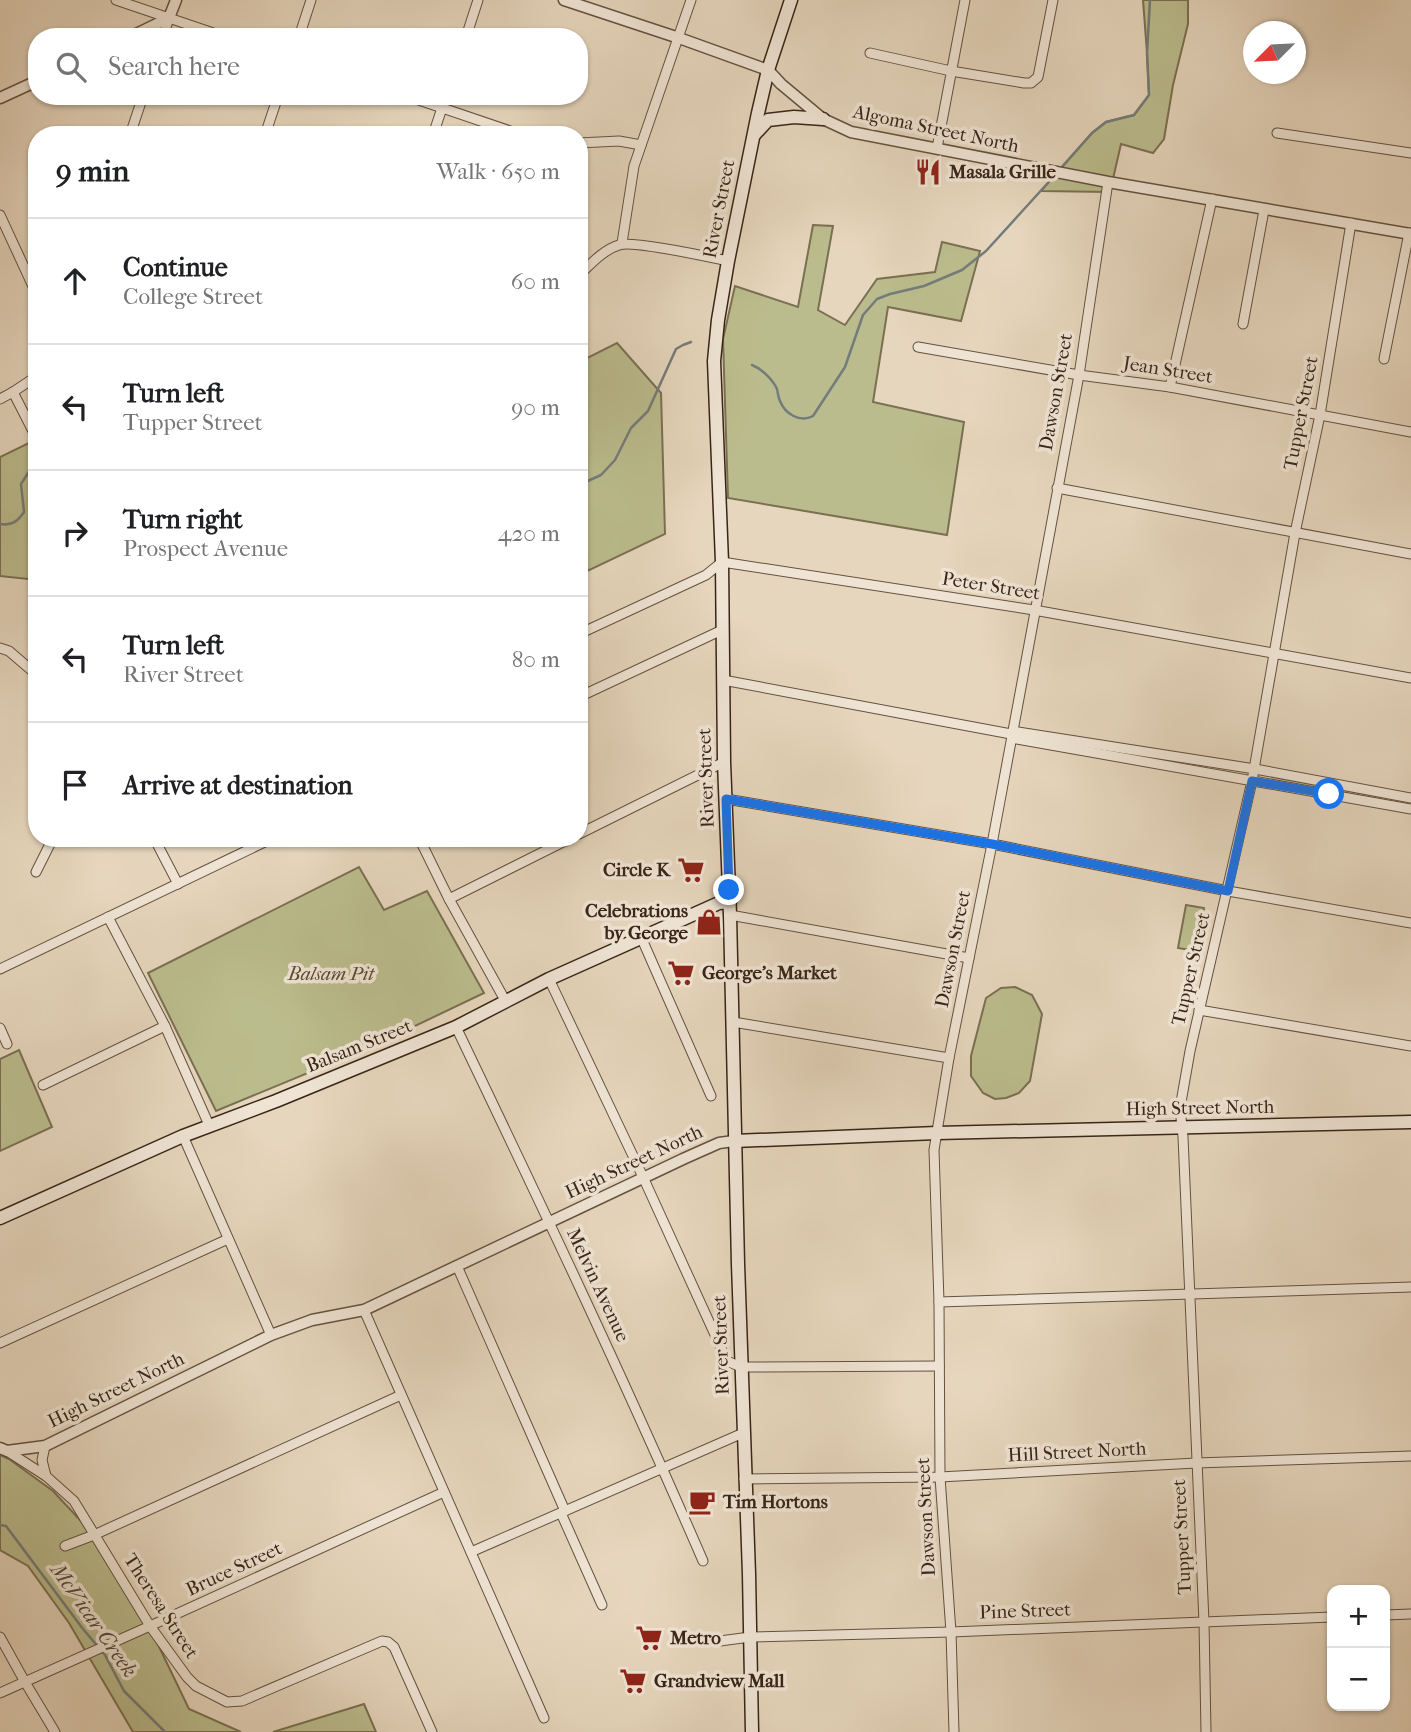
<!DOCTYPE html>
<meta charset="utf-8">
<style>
body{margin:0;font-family:"IM FELL French Canon",serif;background:#f2f2f2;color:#202124}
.controls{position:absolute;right:21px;bottom:21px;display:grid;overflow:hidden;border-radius:14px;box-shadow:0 2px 5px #0004}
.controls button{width:63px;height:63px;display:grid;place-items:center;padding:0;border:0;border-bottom:2px solid #e0e0e0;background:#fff;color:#202124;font:35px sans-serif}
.compass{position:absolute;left:1243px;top:21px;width:63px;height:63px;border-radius:50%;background:#fff;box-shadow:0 2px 5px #0004;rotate:246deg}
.stop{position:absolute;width:21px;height:21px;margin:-16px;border:5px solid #1a73e8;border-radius:50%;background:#fff}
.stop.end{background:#1a73e8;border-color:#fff;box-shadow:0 2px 7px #0008}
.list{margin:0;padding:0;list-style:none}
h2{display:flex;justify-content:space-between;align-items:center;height:91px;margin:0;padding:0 28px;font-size:30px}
h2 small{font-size:23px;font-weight:400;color:#757577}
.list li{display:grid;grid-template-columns:46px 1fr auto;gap:21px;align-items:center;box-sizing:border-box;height:126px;padding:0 28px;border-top:2px solid #e0e0e0}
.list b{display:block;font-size:26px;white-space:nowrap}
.list p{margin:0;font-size:23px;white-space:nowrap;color:#757577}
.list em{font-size:23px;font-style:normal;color:#757577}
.icon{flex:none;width:38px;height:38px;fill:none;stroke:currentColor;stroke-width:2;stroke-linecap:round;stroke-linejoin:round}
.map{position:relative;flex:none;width:1411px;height:1732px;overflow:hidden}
.search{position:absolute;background:#fff;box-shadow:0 2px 5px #0004;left:28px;top:28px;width:560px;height:77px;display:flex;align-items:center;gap:18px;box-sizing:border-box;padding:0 24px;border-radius:28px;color:#757577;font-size:26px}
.panel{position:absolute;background:#fff;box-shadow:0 2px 5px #0004;left:28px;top:126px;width:560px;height:721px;border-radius:28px}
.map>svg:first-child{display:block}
.green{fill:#bbbc8d;stroke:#7a7052;stroke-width:2}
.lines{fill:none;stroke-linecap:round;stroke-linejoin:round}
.stream{stroke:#747c7b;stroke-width:2.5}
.minor-casing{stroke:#645140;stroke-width:11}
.tertiary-casing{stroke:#645140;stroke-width:13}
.secondary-casing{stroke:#382517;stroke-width:15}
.minor{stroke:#efe4d4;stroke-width:9}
.tertiary{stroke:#efe4d4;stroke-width:10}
.secondary{stroke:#efe4d4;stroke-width:12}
.route{stroke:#1a73e8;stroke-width:9}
.labels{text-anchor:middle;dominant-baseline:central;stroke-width:7;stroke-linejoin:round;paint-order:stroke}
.street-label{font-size:19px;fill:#382517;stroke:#efe4d4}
.poi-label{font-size:19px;font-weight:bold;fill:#382517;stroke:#efe4d4;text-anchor:start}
.park-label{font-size:19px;font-style:italic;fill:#594b34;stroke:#efe4d4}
.water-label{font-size:21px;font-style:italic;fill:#514940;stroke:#efe4d4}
</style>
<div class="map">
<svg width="1411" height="1732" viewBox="0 0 1411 1732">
<rect width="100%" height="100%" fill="#e6d6bd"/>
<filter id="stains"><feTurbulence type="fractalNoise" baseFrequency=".00286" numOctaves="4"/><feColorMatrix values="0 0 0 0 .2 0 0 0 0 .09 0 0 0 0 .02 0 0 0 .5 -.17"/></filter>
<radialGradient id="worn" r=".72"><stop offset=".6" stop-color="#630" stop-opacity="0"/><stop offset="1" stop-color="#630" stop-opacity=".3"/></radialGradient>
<g class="green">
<polygon points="1143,0 1188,0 1188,24 1173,85 1164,139 1153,153 1121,144 1110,192 1041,191 1092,133 1106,122 1134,115 1149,95 1147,53"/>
<polygon points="813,225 833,226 818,310 845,325 877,279 935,272 942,242 980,251 961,321 888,307 873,402 964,422 947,535 728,498 723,339 735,286 798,307"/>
<polygon points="617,343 661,393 665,534 579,575 579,362"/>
<polygon points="37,439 37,580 0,576 0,457"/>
<polygon points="359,867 384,910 427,891 484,993 373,1046 216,1111 148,973"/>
<polygon points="1186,905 1204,908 1196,951 1178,948"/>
<polygon points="1015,987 1032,995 1042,1014 1030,1081 1019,1093 1006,1098 995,1099 983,1093 971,1076 971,1056 986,998 1001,988"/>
<polygon points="19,1050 52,1127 0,1151 0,1059"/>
<polygon points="0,1455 9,1459 53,1491 94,1535 150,1628 189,1709 241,1732 133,1732 69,1623 28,1566 0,1550"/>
<polygon points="364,1704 376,1732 273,1732"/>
</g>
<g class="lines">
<g class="stream">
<polyline points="1060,169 1092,133 1106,122 1134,115 1149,95 1147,53 1150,0"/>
<path d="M752 365C762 369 773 380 777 389 778 393 778 397 780 401 785 414 800 423 813 416L845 367 863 315 877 299 890 294 924 286 962 270 986 251 1056 174"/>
<polyline points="579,485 601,475 615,460 631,428 648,411 676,349 683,345 691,342"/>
<path d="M0 524C12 526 18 521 24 512L21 484 37 459"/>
<polyline points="0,1525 6,1526 83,1629 105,1655 124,1691 165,1732"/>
</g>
<g class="minor-casing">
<g id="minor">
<polyline points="116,0 225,37"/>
<polyline points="163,37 169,18"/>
<polyline points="299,37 311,0"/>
<polyline points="466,37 478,0"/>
<polyline points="870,53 951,71 1024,83 1031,83 1038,77 1053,0"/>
<polyline points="407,96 522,135"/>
<polyline points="1277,133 1411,153"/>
<polyline points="130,135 143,96"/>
<polyline points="265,135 278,96"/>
<polyline points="433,135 446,96"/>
<polyline points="579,143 619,141 641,145"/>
<polyline points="937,148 965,0"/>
<polyline points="0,215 37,295"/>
<polyline points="622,243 634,166 691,0"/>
<path d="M579 275C591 264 603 250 619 245 632 240 709 257 728 261"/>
<polyline points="1243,324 1264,210"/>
<polyline points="918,347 1079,375 1170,387 1411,432"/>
<polyline points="1384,359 1409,233"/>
<polyline points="1170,387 1212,199"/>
<polyline points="13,392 37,439"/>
<polyline points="0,399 13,392 37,376"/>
<polyline points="1057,488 1411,554"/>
<polyline points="579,634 706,575 722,562 1034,610 1411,678"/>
<polyline points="0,648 9,651 37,675"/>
<polyline points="723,680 1011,734 1018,732 1255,769 1411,798"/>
<polyline points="579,697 722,630"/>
<polyline points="1011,734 1017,739 1411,809"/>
<polyline points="726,799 992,844 1228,891 1411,923"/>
<polyline points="579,834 724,762"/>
<polyline points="154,838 178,884"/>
<polyline points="419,838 449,899 506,1002"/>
<polyline points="36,872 53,838"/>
<polyline points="449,899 571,838"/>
<polyline points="730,915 969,958"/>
<polyline points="108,917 165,1026 209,1125"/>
<polyline points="641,937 711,1096"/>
<polyline points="0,969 273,838"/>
<polyline points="549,979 643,1177 727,1361 741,1367 939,1366"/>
<polyline points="1199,1010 1411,1046"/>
<polyline points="733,1022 949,1058"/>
<path d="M456 1027C541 1204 625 1381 703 1561"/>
<polyline points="0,1028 7,1044"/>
<polyline points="43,1085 165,1026"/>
<polyline points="183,1136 271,1335"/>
<polyline points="457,1266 565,1511"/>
<polyline points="939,1302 1411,1287"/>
<polyline points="364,1310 544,1718"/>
<polyline points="0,1343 228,1239"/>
<polyline points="45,1446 42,1460 46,1476"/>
<polyline points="7,1451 46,1476 74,1501 150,1626 187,1677 196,1686 227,1702 242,1701 382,1641 388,1642 394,1647 432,1732"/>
<polyline points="744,1479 940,1477 1196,1463 1411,1456"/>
<polyline points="561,1513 602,1605"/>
<polyline points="65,1546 94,1535 401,1395"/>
<polyline points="471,1552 743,1433"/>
<polyline points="1385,1615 1411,1614"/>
<polyline points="0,1637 25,1682 55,1732"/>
<polyline points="720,1641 750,1637 951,1632 1332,1617"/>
<polyline points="0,1693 150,1626 444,1492"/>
<polyline points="954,1732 951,1632 940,1477 939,1302 934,1150 949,1058 992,844 1079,375 1108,182"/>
<polyline points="1206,1732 1204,1622 1183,1137 1180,1108 1190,1051 1252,781 1295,533 1320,415 1351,223"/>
</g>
</g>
<g class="tertiary-casing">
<g id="tertiary">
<polyline points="564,0 679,38 768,70 781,84 823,119 851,132 1108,182 1411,234"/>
<polyline points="130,37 169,18 176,0"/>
<polyline points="0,98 37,81"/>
<polyline points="0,1448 7,1451 45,1446 271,1335 312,1320 364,1310 683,1159 719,1143 734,1141"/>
</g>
</g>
<g class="secondary-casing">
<g id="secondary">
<polyline points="754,135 768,120 794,117 823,119"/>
<polyline points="734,1141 937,1133 1411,1122"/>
<polyline points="0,1218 183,1136 276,1101 456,1027 549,979 719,903 730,902"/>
<polyline points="752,1732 749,1574 738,1264 730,915 724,762 722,562 714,361 718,320 728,261 758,113 768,70 791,0"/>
</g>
</g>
<use href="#minor" class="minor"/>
<use href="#tertiary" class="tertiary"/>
<use href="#secondary" class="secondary"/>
</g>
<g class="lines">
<polyline class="route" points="729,890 726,799 992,844 1228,891 1252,781 1329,794"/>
</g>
<defs>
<g id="restaurant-bare" transform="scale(2.1)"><path d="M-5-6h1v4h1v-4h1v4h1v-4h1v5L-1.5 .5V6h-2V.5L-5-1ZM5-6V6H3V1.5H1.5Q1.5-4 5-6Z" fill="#8f2418" stroke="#efe4d4" stroke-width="2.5" paint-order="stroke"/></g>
<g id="supermarket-bare" transform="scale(2.1)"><path d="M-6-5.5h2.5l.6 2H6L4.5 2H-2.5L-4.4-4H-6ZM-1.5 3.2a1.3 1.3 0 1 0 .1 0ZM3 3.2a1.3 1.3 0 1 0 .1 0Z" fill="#8f2418" stroke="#efe4d4" stroke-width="2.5" paint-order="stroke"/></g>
<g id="shop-bare" transform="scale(2.1)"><path d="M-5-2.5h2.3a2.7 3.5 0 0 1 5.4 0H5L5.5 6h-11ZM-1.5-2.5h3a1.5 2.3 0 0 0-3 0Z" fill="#8f2418" stroke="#efe4d4" stroke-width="2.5" paint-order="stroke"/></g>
<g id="cafe-bare" transform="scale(2.1)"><path d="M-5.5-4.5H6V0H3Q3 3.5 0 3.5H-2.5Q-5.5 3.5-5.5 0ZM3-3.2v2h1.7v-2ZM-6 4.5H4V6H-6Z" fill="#8f2418" stroke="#efe4d4" stroke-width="2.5" paint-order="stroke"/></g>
</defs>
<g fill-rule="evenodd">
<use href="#restaurant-bare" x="928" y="172"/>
<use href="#supermarket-bare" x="691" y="870"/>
<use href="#shop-bare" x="709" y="922"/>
<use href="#supermarket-bare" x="681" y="973"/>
<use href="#cafe-bare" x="702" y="1502"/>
<use href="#supermarket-bare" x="649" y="1638"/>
<use href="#supermarket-bare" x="633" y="1681"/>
</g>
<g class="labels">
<g class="street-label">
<text transform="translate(936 129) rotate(12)">Algoma Street North</text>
<text transform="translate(719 209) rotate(-79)">River Street</text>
<text transform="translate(1168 370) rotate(9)">Jean Street</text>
<text transform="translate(1056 392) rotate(-80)">Dawson Street</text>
<text transform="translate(1301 413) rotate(-79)">Tupper Street</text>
<text transform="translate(991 586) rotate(9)">Peter Street</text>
<text transform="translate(706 778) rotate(-92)">River Street</text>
<text transform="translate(953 949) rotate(-79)">Dawson Street</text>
<text transform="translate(1191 969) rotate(-77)">Tupper Street</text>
<text transform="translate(359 1046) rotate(-22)">Balsam Street</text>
<text transform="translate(1200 1108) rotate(-1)">High Street North</text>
<text transform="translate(634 1162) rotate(-25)">High Street North</text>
<text transform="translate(598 1285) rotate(65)">Melvin Avenue</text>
<text transform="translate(721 1345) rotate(-92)">River Street</text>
<text transform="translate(116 1390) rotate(-26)">High Street North</text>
<text transform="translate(1077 1452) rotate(-3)">Hill Street North</text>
<text transform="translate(926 1517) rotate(-93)">Dawson Street</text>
<text transform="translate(1182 1537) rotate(-93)">Tupper Street</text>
<text transform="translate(234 1569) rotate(-25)">Bruce Street</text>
<text transform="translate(161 1606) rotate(57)">Theresa Street</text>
<text transform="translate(1025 1611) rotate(-2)">Pine Street</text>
</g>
<g class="poi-label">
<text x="949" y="172">Masala Grille</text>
<text x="670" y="870" text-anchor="end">Circle K</text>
<text x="688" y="911" text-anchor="end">Celebrations<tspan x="688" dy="22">by George</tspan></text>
<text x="702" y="973">George's Market</text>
<text x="723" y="1502">Tim Hortons</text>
<text x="670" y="1638">Metro</text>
<text x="654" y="1681">Grandview Mall</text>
</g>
<g class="park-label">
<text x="331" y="974">Balsam Pit</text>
</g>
<g class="water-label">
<text transform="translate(94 1620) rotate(55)">McVicar Creek</text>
</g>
</g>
<rect width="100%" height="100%" filter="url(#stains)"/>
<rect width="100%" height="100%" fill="url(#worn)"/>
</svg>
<div class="controls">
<button>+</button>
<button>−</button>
</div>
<svg class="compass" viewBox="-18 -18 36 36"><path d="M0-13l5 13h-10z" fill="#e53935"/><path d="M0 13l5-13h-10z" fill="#757577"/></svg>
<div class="stop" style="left:1329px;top:794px"></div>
<div class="stop end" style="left:729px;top:890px"></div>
<div class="search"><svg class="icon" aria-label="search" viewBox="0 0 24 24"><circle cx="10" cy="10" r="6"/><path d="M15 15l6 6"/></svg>Search here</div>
<section class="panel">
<h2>9 min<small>Walk · 650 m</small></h2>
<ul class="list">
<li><svg class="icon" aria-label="ahead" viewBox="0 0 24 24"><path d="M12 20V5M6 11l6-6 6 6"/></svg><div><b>Continue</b><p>College Street</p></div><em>60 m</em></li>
<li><svg class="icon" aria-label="left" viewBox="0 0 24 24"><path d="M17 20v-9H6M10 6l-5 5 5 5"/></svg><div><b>Turn left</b><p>Tupper Street</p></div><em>90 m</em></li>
<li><svg class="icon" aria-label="right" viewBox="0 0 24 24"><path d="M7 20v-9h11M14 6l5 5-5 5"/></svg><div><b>Turn right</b><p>Prospect Avenue</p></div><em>420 m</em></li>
<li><svg class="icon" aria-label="left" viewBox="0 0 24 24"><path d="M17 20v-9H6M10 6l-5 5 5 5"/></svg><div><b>Turn left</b><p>River Street</p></div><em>80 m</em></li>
<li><svg class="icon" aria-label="arrive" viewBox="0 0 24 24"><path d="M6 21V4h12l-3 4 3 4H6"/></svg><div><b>Arrive at destination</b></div></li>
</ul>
</section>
</div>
